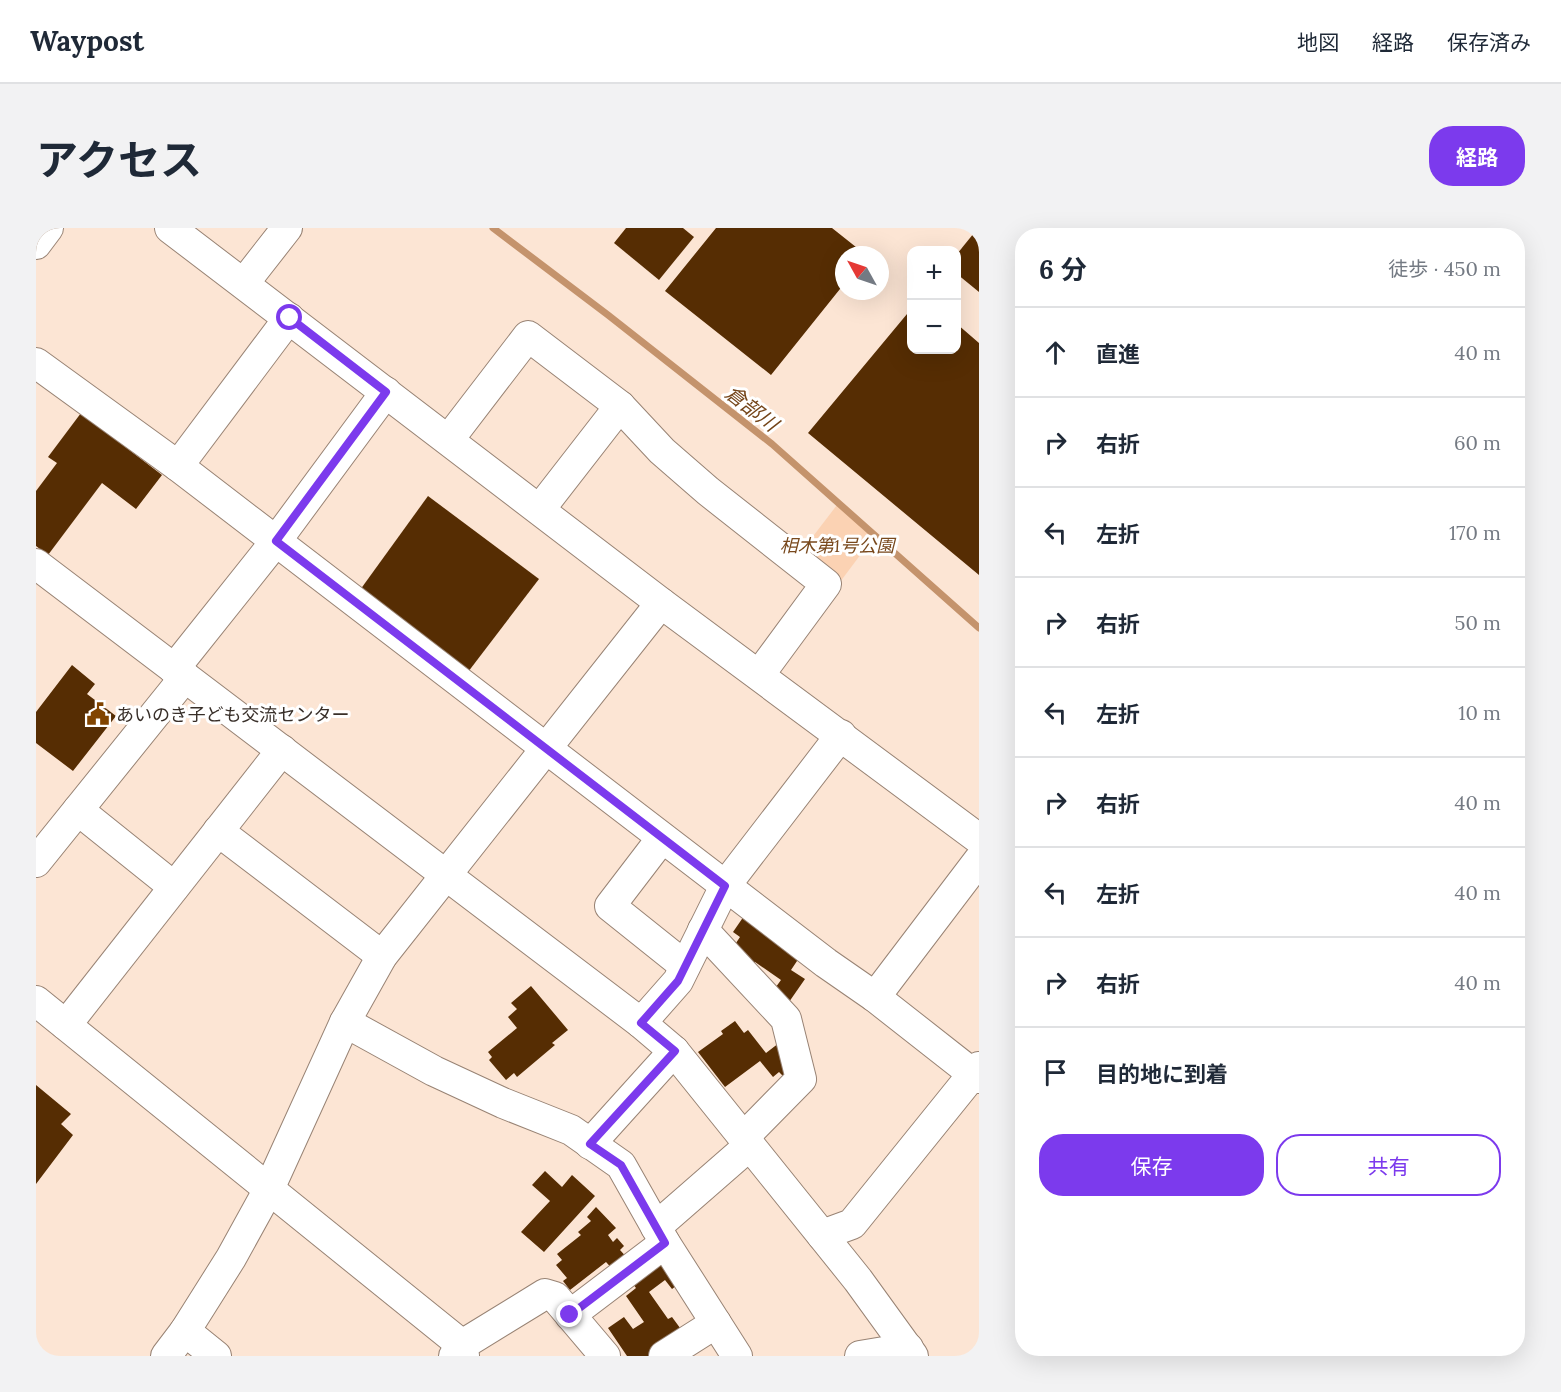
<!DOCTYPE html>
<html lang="ja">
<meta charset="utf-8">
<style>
body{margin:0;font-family:Lora,"Noto Sans JP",serif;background:#f2f2f3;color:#1f2937}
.controls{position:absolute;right:18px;top:18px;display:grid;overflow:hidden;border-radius:12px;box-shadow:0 6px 24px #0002}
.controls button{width:54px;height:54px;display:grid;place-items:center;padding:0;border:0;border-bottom:2px solid #e0e1e3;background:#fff;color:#1f2937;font:30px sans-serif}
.compass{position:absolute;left:799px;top:18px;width:54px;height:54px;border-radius:50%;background:#fff;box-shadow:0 6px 24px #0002;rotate:310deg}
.stop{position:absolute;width:18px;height:18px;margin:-14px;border:4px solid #7c3aed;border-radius:50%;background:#fff}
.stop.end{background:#7c3aed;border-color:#fff;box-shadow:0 2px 6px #0008}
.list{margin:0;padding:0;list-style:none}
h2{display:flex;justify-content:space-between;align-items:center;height:78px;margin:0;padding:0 24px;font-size:26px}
h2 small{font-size:20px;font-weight:400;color:#747a83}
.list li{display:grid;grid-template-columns:39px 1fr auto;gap:18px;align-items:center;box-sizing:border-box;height:90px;padding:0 24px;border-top:2px solid #e0e1e3}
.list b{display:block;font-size:22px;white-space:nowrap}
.list em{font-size:20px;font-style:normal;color:#747a83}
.actions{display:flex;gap:12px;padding:18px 24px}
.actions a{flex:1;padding:14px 0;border:2px solid #7c3aed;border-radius:24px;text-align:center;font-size:21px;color:#7c3aed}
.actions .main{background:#7c3aed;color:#fff}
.icon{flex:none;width:33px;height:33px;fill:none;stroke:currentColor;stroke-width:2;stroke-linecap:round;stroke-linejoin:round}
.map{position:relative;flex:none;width:943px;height:1128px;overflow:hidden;border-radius:24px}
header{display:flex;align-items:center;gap:36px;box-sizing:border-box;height:84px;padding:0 30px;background:#fff;border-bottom:2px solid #e0e1e3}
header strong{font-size:28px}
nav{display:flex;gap:33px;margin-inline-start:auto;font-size:21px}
.intro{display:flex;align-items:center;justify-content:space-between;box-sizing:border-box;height:144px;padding:0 36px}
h1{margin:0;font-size:42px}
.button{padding:15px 27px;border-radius:24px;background:#7c3aed;color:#fff;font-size:21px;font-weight:700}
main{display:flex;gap:36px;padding:0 36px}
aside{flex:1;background:#fff;border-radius:24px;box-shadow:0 6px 24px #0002}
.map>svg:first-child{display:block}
.green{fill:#fbd2b3}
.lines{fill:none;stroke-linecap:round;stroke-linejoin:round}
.stream{stroke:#c4936c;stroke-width:7}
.building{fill:#562d03}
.minor-casing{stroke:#988374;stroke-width:32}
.minor{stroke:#fff;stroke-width:30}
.route{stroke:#7c3aed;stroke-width:8}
.labels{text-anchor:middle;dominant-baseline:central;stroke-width:6;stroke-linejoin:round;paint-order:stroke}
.park-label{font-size:18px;font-style:italic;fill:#79491d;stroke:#fff}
.poi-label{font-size:18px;fill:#382f29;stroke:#fff;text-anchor:start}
.water-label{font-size:20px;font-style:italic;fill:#744418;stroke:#fff}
</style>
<header>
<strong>Waypost</strong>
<nav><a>地図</a><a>経路</a><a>保存済み</a></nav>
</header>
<div class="intro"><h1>アクセス</h1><a class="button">経路</a></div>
<main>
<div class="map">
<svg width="943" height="1128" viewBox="0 0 943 1128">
<rect width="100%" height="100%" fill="#fce5d4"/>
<polygon class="green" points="801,277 837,310 804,354 765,324"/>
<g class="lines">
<polyline class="stream" points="457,0 572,87 736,216 943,400"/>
</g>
<g class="building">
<polygon points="590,0 647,0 658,9 623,52 578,15"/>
<polygon points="680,0 796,0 830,27 808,27 808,56 735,147 629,63"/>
<polygon points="942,0 943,0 943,64 921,46 921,26"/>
<polygon points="876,80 876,122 921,122 921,96 943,115 943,347 772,205"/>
<polygon points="45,185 126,247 100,281 66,255 12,327 0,318 0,263 21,235 12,229"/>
<polygon points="392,268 503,351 432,444 324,362"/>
<polygon points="36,437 59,456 51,466 80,488 37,543 0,515 0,484"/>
<polygon points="708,688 765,727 755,742 769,751 753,774 737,763 745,752 719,734 715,739 696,721 704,709 697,704"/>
<polygon points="495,758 532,802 516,815 519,817 481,849 478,845 470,852 453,832 456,829 452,824 481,800 472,789 481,781 475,775"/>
<polygon points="699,793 708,805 712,802 730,825 743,815 757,833 749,850 743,844 737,849 724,833 689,859 662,824 687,806 685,803"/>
<polygon points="0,857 35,886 25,896 37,907 0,956"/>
<polygon points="509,943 526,959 536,947 559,968 508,1024 485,1004 514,973 496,957"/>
<polygon points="560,979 580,1000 572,1007 577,1014 581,1010 588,1018 584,1022 594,1033 580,1045 570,1034 534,1062 527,1053 531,1050 520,1037 526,1032 521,1026 545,1007 542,1004 555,993 551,989"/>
<polygon points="625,1028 644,1055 636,1061 629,1052 613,1064 632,1091 636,1089 647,1104 613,1128 591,1128 572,1100 588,1089 597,1101 608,1094 590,1068 600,1060 593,1051"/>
</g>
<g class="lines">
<g class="minor-casing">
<g id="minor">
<polyline points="134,0 625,375 943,611"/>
<polyline points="0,16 12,0"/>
<polyline points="208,55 251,0"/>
<polyline points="253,90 142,238 790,735 839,769 937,846 943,839"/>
<polyline points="0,135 142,238"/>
<polyline points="413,211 492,108 584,178"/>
<polyline points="504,281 584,178 626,223 672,263 790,356 723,447"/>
<polyline points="0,336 605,795"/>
<polyline points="138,441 240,313 350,164"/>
<polyline points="805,507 689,658 642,753 605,795 638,823 822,1052 877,1128"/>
<polyline points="42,582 138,659"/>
<polyline points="182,603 346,728"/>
<polyline points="626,610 574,678 649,738"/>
<polyline points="0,634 149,449"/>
<polyline points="667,702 750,791 765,851 708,909"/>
<polyline points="839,769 943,632"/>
<polyline points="0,773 426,1117 428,1128"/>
<polyline points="309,794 398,843 467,875 535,902 585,937 629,1015 701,1128"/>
<polyline points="30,797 246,522"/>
<polyline points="554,916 638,823"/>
<polyline points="620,999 714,917"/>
<polyline points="786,1007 816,996 937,846 943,850"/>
<polyline points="534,1087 629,1015"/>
<polyline points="149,1103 180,1128"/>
<polyline points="130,1128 149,1103 195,1030 233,961 309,794 346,728 625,375"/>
<polyline points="418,1128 426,1117 509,1066 519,1069 569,1128"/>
<polyline points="628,1128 680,1095"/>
<polyline points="824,1128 872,1120"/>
</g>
</g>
<use href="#minor" class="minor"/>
</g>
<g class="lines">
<polyline class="route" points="254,90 350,164 240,313 689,658 642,753 605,795 639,823 554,916 585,937 629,1015 534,1087"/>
</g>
<defs>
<g id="civic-bare" transform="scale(1.8)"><path d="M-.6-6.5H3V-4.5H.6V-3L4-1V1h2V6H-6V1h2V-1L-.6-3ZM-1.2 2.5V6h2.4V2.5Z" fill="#814400" stroke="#fff" stroke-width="2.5" paint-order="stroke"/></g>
</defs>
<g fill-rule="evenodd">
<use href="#civic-bare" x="62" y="486"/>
</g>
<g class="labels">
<g class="park-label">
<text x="801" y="317">相木第1号公園</text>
</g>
<g class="poi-label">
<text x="80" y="486">あいのき子ども交流センター</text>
</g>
<g class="water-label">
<text transform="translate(716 180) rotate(38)">倉部川</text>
</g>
</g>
</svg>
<div class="controls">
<button>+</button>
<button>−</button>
</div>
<svg class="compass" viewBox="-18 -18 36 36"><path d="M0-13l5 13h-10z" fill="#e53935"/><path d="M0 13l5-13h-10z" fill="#747a83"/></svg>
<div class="stop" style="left:254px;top:90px"></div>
<div class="stop end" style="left:534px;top:1087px"></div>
</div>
<aside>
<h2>6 分<small>徒歩 · 450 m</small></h2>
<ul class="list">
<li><svg class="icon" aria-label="ahead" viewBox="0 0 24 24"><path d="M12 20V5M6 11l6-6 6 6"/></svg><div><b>直進</b></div><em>40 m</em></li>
<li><svg class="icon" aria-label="right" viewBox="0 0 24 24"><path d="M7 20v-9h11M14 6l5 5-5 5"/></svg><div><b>右折</b></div><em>60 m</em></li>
<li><svg class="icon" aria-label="left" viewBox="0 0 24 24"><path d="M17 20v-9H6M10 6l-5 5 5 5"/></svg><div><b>左折</b></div><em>170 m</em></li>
<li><svg class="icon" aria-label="right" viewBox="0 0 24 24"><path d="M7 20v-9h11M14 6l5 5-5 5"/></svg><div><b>右折</b></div><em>50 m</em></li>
<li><svg class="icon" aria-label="left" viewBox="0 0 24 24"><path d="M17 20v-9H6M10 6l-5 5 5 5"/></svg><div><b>左折</b></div><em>10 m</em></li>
<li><svg class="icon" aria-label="right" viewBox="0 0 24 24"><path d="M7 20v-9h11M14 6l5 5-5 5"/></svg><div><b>右折</b></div><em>40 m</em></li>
<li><svg class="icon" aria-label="left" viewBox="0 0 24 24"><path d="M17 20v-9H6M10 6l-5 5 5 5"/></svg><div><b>左折</b></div><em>40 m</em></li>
<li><svg class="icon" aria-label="right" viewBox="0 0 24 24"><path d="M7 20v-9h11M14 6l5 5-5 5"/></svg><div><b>右折</b></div><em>40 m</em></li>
<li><svg class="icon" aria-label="arrive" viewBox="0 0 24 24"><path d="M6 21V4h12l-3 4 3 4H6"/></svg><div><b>目的地に到着</b></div></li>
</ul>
<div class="actions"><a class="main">保存</a><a>共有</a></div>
</aside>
</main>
